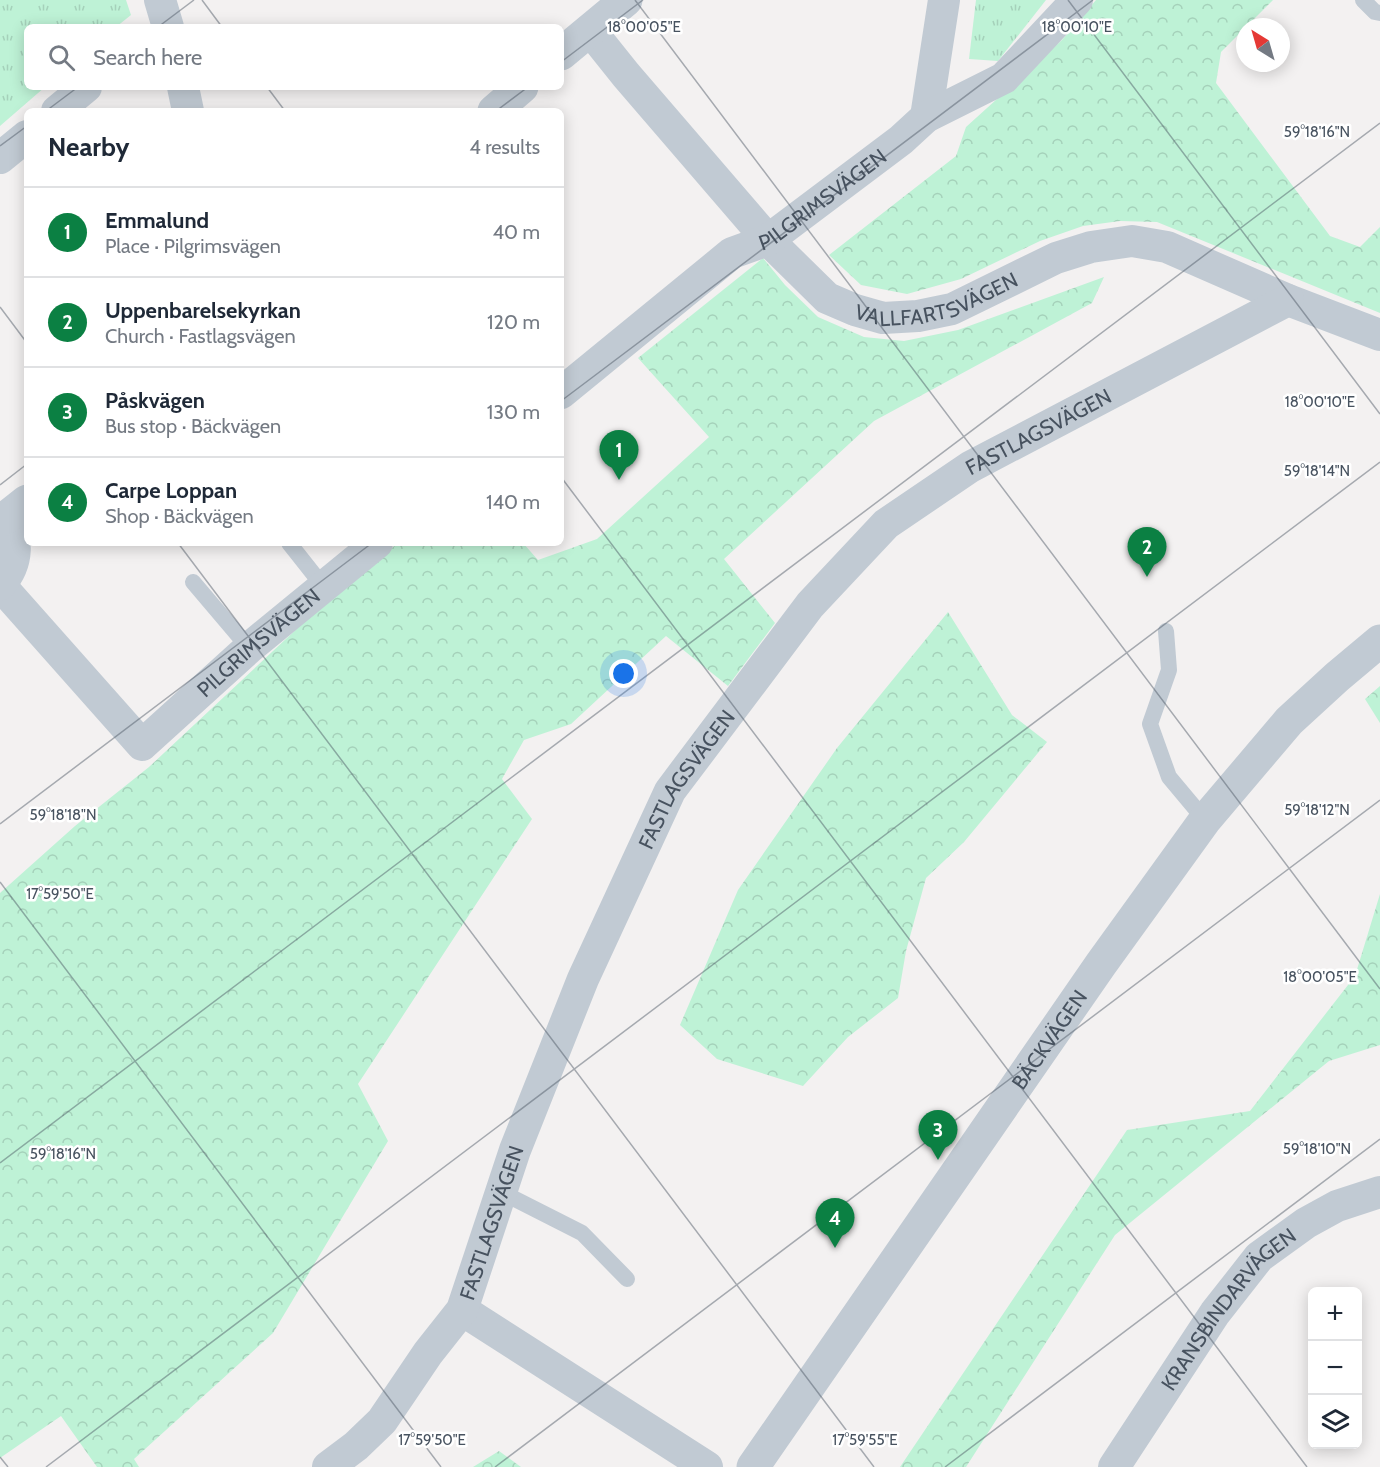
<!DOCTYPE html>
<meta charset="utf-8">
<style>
body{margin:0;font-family:Cabin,sans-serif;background:#f2f2f3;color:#1f2937}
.controls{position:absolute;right:18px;bottom:18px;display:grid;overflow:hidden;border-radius:9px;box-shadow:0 3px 15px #0003}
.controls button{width:54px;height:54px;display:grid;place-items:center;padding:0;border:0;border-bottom:2px solid #e0e1e3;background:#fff;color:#1f2937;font:30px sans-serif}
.compass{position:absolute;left:1236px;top:18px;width:54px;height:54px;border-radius:50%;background:#fff;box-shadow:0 3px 15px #0003;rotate:323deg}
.you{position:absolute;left:624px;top:674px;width:21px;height:21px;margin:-15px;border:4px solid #fff;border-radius:50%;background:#1a73e8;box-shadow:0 0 0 9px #1a73e833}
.badge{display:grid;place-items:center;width:39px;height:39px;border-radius:50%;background:#0b8043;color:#fff;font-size:20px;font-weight:700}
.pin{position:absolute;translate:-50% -50px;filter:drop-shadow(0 2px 3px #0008)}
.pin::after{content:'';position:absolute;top:32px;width:21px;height:18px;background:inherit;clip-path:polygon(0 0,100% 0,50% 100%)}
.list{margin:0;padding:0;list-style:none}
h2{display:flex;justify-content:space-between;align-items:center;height:78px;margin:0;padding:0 24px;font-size:26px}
h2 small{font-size:20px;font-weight:400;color:#747a83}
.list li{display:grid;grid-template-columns:39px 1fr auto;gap:18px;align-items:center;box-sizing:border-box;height:90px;padding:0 24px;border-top:2px solid #e0e1e3}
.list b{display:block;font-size:22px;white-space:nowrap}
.list p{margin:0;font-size:20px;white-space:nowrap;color:#747a83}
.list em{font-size:20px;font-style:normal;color:#747a83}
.icon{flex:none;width:33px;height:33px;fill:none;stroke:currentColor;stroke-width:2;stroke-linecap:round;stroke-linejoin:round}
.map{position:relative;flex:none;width:1380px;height:1467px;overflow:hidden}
.search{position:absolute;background:#fff;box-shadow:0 3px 15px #0003;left:24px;top:24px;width:540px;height:66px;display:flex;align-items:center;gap:15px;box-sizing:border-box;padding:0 21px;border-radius:9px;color:#747a83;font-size:22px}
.panel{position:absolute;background:#fff;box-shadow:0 3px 15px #0003;left:24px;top:108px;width:540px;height:438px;border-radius:9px}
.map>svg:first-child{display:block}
.forest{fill:url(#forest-crowns)}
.park{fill:url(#park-tufts)}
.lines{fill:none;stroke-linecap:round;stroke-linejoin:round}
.service{stroke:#c1cad3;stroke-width:16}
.minor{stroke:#c1cad3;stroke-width:32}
.tertiary{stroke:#c1cad3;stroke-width:33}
.ticks{fill:none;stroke:#47525f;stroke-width:1.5;stroke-opacity:0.45}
.labels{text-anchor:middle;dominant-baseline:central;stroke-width:5;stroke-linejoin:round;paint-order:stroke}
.street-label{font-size:21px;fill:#47525f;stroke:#fff}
.ticks-label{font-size:15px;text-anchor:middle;fill:#47525f;stroke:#fff;stroke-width:5;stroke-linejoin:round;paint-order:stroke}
</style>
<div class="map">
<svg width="1380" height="1467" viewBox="0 0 1380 1467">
<defs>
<pattern id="forest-crowns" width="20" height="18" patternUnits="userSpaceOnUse" patternTransform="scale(1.5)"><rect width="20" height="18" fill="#bef2d6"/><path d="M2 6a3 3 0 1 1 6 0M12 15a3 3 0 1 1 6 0" fill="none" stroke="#a5d1ba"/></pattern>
<pattern id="park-tufts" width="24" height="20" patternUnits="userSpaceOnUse" patternTransform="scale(1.5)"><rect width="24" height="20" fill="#bef2d6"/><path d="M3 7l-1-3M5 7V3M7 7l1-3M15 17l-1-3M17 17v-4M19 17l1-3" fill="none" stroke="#a5d1ba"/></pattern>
</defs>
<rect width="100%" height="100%" fill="#f3f1f1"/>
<g class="forest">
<polygon points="1096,0 1273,0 1221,52 1216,83 1330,236 1360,247 1380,227 1380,313 1157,222 1120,221 1083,226 1040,241 961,279 907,294 861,285 829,255 956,156 966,127 1062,40"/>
<polygon points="763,258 785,285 818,317 864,337 904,341 958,330 1104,277 1092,303 874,421 724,559 775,623 728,686 666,636 571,724 524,740 502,779 532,819 358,1084 388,1141 273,1333 134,1459 139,1467 97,1467 61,1416 0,1458 0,893 75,826 149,767 333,595 398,543 523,543 538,560 597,539 709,437 638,358"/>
<polygon points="948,612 1012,715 1047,742 964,842 926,878 906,951 898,998 848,1037 803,1086 717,1059 680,1025 738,890 837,748"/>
<polygon points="1380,686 1380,723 1365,699"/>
<polygon points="1380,894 1380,1045 1329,1061 1115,1235 966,1467 900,1467 1127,1130 1250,1111 1355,976"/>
<polygon points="499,1451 521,1467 473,1467"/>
</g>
<g class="park">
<polygon points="0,0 126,0 131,15 116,27 27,27 27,87 45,87 0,126"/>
<polygon points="976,0 1046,0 998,61 969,59"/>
</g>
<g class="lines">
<g class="service">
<polyline points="1363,0 1375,12 1380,13"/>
<polyline points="289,543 323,586"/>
<polyline points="193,582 249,648"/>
<polyline points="1166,631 1169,670 1150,724 1169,777 1205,820"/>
<polyline points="501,1192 582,1233 627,1279"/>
</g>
<g class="minor">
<polyline points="160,0 168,27"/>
<path id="s1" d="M590 30 626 75 768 240 827 298 855 310 883 318 918 316 952 309 1056 258 1091 247 1132 241 1167 247 1288 300 1380 335"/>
<polyline points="183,87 188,111"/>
<polyline points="57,111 86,87"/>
<polyline points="926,117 944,0"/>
<polyline points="0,158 27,136"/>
<path id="s2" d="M561 393 732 253 768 240 901 140 926 117 1004 78 1077 0"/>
<path id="s3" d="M0 585 142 745 249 648 377 543"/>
<polyline points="462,1310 707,1467"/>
<path id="s4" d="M328 1467 356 1446 382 1421 428 1353 462 1310 515 1150 583 979 670 791 810 605 886 524 970 467 1288 300"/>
<path id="s5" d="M1114 1467 1215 1313 1259 1257 1306 1223 1337 1206 1380 1192"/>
</g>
<g class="tertiary">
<polyline points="561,54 626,0"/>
<polyline points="494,111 522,87"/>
<path d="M0 518C21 537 17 564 0 584"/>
<polyline points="3,520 27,501"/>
<path id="s6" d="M753 1467 1101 964 1205 820 1289 721 1337 677 1380 641"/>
</g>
</g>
<path class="ticks" d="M202 0 222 27M635 0 1380 989M1068 0 1380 414M158 27 194 0M561 62 643 0M267 87 285 111M46 111 78 87M496 111 528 87M0 146 27 126M0 307 27 343M561 401 1093 0M561 477 1307 1467M0 485 27 464M178 543 874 1467M0 824 372 543M0 882 441 1467M0 1163 1380 123M0 1457 8 1467M46 1467 1380 462M495 1467 1380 800M945 1467 1380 1139"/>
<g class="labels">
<g class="street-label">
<text stroke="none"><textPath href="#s2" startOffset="327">PILGRIMSVÄGEN</textPath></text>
<text stroke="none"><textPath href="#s1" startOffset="474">VALLFARTSVÄGEN</textPath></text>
<text stroke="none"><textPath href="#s4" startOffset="1290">FASTLAGSVÄGEN</textPath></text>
<text stroke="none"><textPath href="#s3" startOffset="369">PILGRIMSVÄGEN</textPath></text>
<text stroke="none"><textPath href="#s4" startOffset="786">FASTLAGSVÄGEN</textPath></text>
<text stroke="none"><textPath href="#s6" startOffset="520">BÄCKVÄGEN</textPath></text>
<text stroke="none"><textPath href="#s4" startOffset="300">FASTLAGSVÄGEN</textPath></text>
<text stroke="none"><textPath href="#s5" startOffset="196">KRANSBINDARVÄGEN</textPath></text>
</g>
</g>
<g class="ticks-label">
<text x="644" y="32">18°00'05"E</text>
<text x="1077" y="32">18°00'10"E</text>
<text x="1317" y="137">59°18'16"N</text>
<text x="1320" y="407">18°00'10"E</text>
<text x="1317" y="476">59°18'14"N</text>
<text x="1317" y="815">59°18'12"N</text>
<text x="63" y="820">59°18'18"N</text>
<text x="60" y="899">17°59'50"E</text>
<text x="1320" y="982">18°00'05"E</text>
<text x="1317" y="1154">59°18'10"N</text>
<text x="63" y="1159">59°18'16"N</text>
<text x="432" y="1445">17°59'50"E</text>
<text x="865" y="1445">17°59'55"E</text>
</g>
</svg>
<div class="controls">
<button>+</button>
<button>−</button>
<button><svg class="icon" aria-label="layers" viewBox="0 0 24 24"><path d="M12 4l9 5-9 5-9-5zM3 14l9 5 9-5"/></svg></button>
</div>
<svg class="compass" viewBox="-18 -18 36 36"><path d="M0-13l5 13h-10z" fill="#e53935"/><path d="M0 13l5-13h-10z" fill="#747a83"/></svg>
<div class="you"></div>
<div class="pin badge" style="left:619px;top:480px">1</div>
<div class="pin badge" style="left:1147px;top:577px">2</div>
<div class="pin badge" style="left:938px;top:1160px">3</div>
<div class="pin badge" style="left:835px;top:1248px">4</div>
<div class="search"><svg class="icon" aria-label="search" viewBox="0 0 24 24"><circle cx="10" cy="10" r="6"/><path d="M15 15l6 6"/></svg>Search here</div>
<section class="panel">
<h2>Nearby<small>4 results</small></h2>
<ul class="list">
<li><span class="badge">1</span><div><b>Emmalund</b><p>Place · Pilgrimsvägen</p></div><em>40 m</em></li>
<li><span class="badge">2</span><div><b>Uppenbarelsekyrkan</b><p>Church · Fastlagsvägen</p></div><em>120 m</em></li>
<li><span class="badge">3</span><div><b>Påskvägen</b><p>Bus stop · Bäckvägen</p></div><em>130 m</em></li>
<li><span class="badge">4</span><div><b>Carpe Loppan</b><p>Shop · Bäckvägen</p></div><em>140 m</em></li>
</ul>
</section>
</div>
